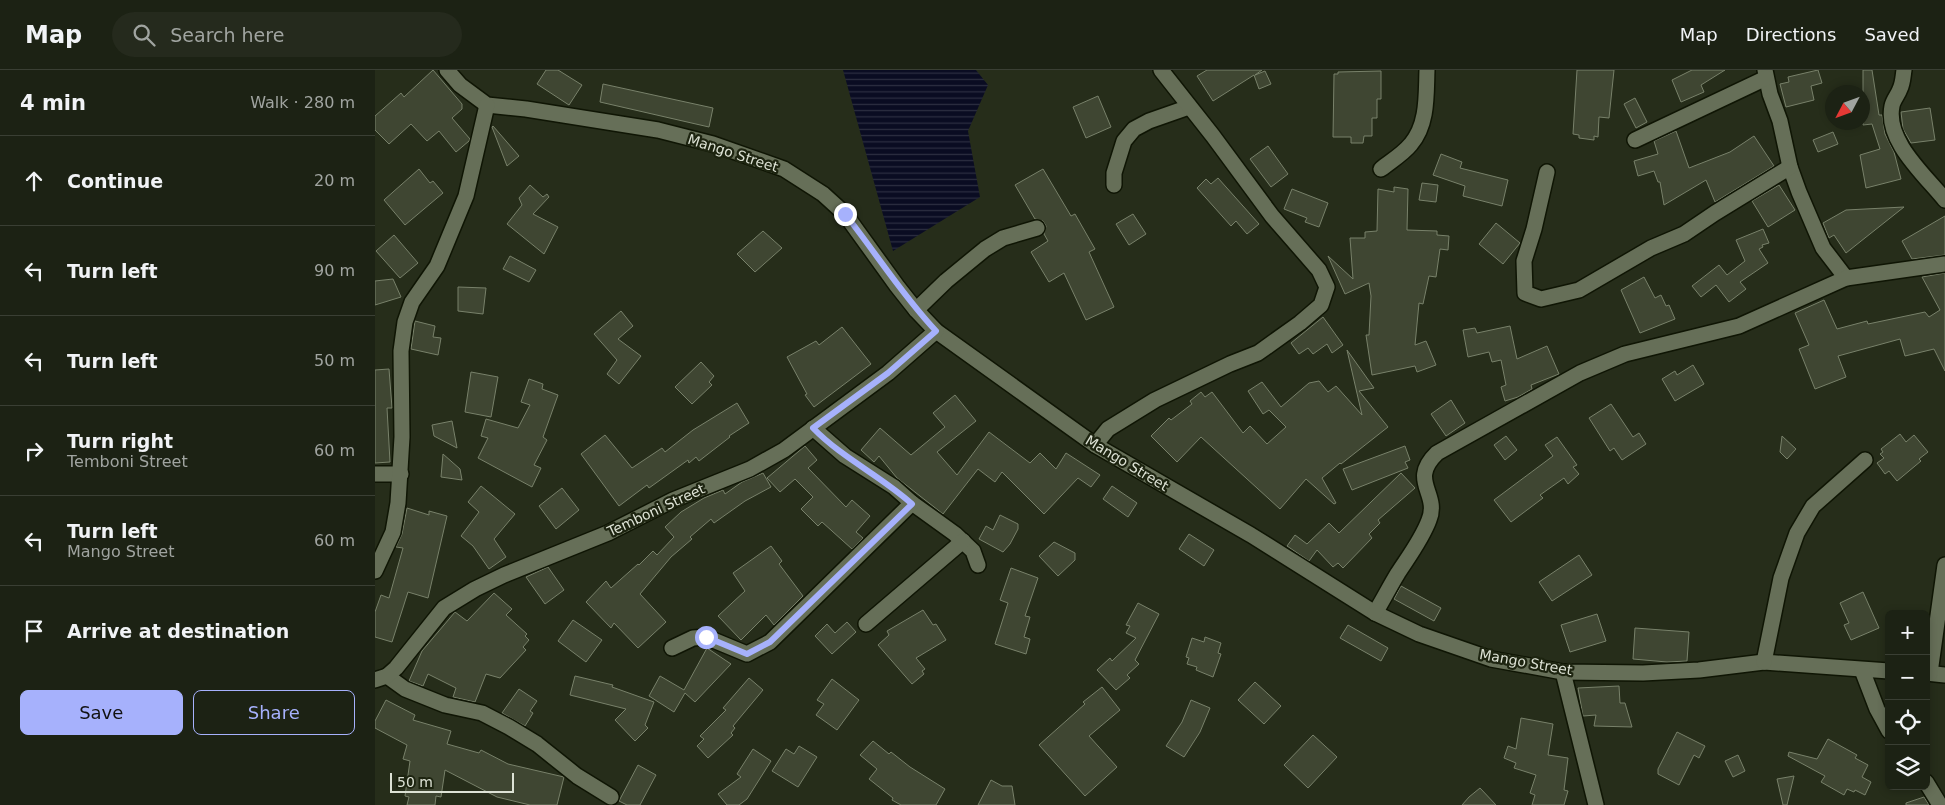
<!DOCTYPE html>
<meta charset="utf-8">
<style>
body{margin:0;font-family:"DejaVu Sans",sans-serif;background:#252a1d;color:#f1f3f6}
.controls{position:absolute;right:15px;bottom:15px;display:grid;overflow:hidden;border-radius:8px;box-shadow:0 2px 8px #0003}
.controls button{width:45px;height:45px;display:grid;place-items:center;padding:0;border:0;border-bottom:1px solid #3a3f34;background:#1c2214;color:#f1f3f6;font:25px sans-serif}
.compass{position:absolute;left:1450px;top:15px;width:45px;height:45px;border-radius:50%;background:#1c2214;box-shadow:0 2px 8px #0003;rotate:229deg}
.scale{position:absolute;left:15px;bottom:12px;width:124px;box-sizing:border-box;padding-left:5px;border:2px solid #dde2d5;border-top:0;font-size:14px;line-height:18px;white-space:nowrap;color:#dde2d5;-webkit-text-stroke:4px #1d2410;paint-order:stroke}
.stop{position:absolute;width:15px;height:15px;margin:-11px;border:4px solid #a6b1fc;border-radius:50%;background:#fff}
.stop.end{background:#a6b1fc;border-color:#fff;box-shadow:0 1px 5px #0008}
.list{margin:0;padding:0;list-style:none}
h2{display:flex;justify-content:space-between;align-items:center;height:65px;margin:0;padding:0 20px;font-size:21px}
h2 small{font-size:16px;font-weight:400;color:#a0a4a0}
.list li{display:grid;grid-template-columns:32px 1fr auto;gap:15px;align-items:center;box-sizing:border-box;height:90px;padding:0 20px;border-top:1px solid #3a3f34}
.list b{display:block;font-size:19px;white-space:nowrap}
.list p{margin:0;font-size:16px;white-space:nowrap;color:#a0a4a0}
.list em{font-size:16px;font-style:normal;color:#a0a4a0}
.actions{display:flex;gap:10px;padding:15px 20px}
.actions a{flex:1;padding:11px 0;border:1px solid #a6b1fc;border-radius:8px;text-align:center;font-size:18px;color:#a6b1fc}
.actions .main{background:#a6b1fc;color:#111}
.icon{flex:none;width:28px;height:28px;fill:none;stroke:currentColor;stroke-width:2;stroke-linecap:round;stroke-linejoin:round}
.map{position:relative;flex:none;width:1570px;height:735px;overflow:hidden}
header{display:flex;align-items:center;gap:30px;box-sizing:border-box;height:70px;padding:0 25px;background:#1c2214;border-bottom:1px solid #3a3f34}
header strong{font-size:24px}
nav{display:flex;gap:28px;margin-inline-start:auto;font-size:18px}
.search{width:350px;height:45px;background:#252a1d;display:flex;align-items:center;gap:12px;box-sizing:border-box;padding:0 18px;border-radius:28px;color:#a0a4a0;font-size:19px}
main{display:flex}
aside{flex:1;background:#1c2214}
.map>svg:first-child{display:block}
.water{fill:url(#water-rules)}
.building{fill:#3f4632;stroke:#78816a}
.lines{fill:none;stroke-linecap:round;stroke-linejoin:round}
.street-casing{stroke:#0f1504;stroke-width:18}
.street{stroke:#666f58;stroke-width:15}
.route{stroke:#a6b1fc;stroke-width:6}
.labels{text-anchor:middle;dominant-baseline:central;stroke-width:4.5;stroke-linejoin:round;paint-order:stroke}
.street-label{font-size:14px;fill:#dde2d5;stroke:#1d2410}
</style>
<header>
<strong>Map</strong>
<div class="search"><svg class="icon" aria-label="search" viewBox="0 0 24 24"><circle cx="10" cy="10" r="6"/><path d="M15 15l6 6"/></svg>Search here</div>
<nav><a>Map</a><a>Directions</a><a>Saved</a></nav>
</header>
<main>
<aside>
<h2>4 min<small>Walk · 280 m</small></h2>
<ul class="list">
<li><svg class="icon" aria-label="ahead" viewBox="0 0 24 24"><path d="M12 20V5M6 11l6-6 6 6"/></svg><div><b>Continue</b></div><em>20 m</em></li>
<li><svg class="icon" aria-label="left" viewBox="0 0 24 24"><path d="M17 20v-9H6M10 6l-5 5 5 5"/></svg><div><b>Turn left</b></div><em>90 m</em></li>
<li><svg class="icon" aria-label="left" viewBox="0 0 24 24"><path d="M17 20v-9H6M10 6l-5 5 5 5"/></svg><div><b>Turn left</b></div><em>50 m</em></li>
<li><svg class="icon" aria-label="right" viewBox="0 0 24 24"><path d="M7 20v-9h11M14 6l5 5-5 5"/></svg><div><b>Turn right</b><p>Temboni Street</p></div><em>60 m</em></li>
<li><svg class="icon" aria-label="left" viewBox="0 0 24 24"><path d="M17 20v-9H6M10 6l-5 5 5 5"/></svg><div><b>Turn left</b><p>Mango Street</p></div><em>60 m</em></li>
<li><svg class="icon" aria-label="arrive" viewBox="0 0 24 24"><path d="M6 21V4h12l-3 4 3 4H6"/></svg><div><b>Arrive at destination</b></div></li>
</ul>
<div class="actions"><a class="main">Save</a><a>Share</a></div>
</aside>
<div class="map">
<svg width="1570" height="735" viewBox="0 0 1570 735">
<defs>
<pattern id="water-rules" width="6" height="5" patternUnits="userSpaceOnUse" patternTransform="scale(1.25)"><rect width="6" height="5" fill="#0a0c22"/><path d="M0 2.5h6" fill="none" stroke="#2d2f41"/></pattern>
</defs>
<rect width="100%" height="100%" fill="#262d1a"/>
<polygon class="water" points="468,0 601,0 613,15 593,61 605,127 518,181"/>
<g class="building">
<polygon points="58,0 87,34 87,39 77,48 95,69 94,71 81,82 64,61 52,71 36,54 14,74 0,60 0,46 26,23 29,27"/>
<polygon points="171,0 183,0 207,15 194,35 162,14"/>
<polygon points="832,0 887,0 880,5 890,1 896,14 884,19 879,5 838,31 822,6"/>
<polygon points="1202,0 1239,0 1234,48 1224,47 1223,67 1219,66 1219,70 1204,68 1204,65 1198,64"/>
<polygon points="1317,0 1350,0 1326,15 1329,22 1306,32 1297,10"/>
<polygon points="1443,0 1447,13 1436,16 1439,30 1411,37 1405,14 1414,12 1413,7"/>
<polygon points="1488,0 1497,0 1504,45 1507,45 1510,64 1519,82 1526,109 1491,118 1485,85 1505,79 1497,54 1488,55"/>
<polygon points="1006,1 1006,29 1002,29 1002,48 997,48 997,66 989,66 988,73 976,73 976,67 958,67 959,4 963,4 963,2"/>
<polygon points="228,14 338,38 334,57 225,32"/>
<polygon points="723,26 736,57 711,68 698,37"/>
<polygon points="1260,28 1272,52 1261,58 1249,34"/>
<polygon points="1555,38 1560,70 1536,73 1528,59 1526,42"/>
<polygon points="118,56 144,86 132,96 117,57"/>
<polygon points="1301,61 1314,98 1355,82 1379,66 1399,96 1340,132 1331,110 1289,135 1285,112 1283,112 1279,101 1263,106 1259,91 1283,84 1279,71"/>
<polygon points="1458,62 1463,74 1443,82 1438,70"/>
<polygon points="893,76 913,104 896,117 875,89"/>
<polygon points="1066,84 1087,92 1085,98 1133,110 1127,136 1088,126 1090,116 1058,105"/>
<polygon points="44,99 55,113 58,111 68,123 30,155 9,130"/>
<polygon points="668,99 696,146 700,144 720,179 714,182 739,237 711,250 689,203 674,212 656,182 673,171 669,164 671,156 668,151 660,149 640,115"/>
<polygon points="843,108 884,154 872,164 861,151 856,156 822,118 831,109 836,114"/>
<polygon points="1047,113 1063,115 1061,132 1044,130"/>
<polygon points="155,115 168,127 172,124 174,127 158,144 183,157 169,184 132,154 147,135 144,128"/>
<polygon points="1404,115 1420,140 1393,157 1377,131"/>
<polygon points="1019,117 1033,119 1032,160 1062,161 1062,165 1074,166 1073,180 1065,179 1061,207 1054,206 1048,234 1044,233 1040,275 1051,271 1061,295 1042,302 1040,296 997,305 991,265 994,265 996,226 994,213 970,224 953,186 978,209 975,168 990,168 990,162 1002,161 1003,119 1019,122"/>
<polygon points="917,119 953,133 944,157 930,152 932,148 909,139"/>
<polygon points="1529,137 1471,183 1459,165 1454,168 1448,153 1471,140"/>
<polygon points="758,144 771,164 754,175 741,154"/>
<polygon points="1570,146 1570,185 1537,189 1527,171"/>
<polygon points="1121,153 1145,173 1128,194 1104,174"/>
<polygon points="1388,159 1394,173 1387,175 1388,177 1384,179 1393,193 1365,212 1371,219 1354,232 1341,215 1326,227 1317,216 1344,195 1352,205 1370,191 1361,170"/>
<polygon points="388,161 407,178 380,202 362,184"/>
<polygon points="19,165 43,193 25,208 1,181"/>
<polygon points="135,186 161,200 154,212 128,199"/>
<polygon points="1570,203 1570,301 1559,279 1530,286 1525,269 1463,286 1471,307 1440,319 1424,279 1434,275 1420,243 1449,230 1462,259 1492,251 1493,254 1550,242 1554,247 1565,240 1547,207"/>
<polygon points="1269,207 1280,228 1286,225 1291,236 1294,235 1300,249 1265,263 1246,220"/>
<polygon points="18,209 26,227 0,235 0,211"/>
<polygon points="83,217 111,218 108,244 83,241"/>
<polygon points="246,241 258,256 243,269 266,286 244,314 232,304 242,290 219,264"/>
<polygon points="948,247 968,275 957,283 952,274 938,284 933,278 924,284 916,273"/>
<polygon points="40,251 60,256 58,267 66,268 63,285 36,279"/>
<polygon points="1135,256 1142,289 1172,276 1184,304 1156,315 1157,319 1143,327 1130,331 1126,317 1131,315 1126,290 1117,292 1114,282 1093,287 1088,260 1100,258 1102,263"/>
<polygon points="467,257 496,294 439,337 430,325 432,324 412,287 441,271 444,275"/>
<polygon points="972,280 999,318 984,321 1013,357 966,394 965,393 947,408 961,433 959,434 931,409 905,439 826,367 802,392 776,366 794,348 796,350 817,334 815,331 826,322 830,327 837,322 868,363 875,356 892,374 911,357 894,340 888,344 873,321 887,312 906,337 934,313 944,311 953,322 961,316 987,345"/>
<polygon points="326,292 339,306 334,312 337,315 317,334 300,317"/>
<polygon points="1318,295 1329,314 1300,331 1287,309 1300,301 1302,305"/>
<polygon points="14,299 17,338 12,338 15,392 0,393 0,300"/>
<polygon points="96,302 123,307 116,347 90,342"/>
<polygon points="154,309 168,314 167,319 183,325 168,367 172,370 159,395 166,398 157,417 103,388 113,368 106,366 111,349 143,358 155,335 146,332"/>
<polygon points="580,325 601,351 562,382 582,405 614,362 655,393 665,383 681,399 691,383 725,405 716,417 703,408 669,444 627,402 620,412 603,399 568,444 522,408 504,386 499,392 486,380 505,358 536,385 570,357 558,343"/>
<polygon points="1076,330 1090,353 1071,366 1056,344"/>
<polygon points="362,333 374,353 354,366 355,367 324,391 321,387 314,393 313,390 274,418 272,415 244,436 206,384 230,365 257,398 287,378 290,382 318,360"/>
<polygon points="1236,334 1258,367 1264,363 1271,374 1247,390 1239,378 1235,381 1214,348"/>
<polygon points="77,351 82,378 59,366 57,355"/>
<polygon points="1525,364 1531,372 1539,365 1553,382 1544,389 1546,391 1522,411 1514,401 1510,404 1502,393 1509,388 1505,384 1508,382 1506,379"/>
<polygon points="1131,366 1142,380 1130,390 1119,375"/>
<polygon points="1407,366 1421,379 1412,389 1405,382"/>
<polygon points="1182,367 1202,395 1198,397 1204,404 1193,414 1189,408 1165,425 1168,428 1136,452 1119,430 1178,386 1170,375"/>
<polygon points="430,376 442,390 433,398 471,437 477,430 495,446 481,462 488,468 477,479 447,452 443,456 426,439 438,427 420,409 405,422 392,408"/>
<polygon points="1030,376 1035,390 1030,392 1033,398 977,420 968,399"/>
<polygon points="68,384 85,399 87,410 66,407"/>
<polygon points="388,403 396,417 370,431 339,453 336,449 315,467 317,469 296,487 265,524 291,552 263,578 239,553 236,558 211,532 231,511 236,518 263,494 264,495 278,481 282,485 299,467 290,457 306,442 329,428 348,420 350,424 367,412"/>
<polygon points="1026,403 1040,418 1003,450 1005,453 994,464 997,468 968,498 963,493 958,497 942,480 934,491 912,476 920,465 932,474 954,453 964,463"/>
<polygon points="106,416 140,444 119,469 131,487 114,499 98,476 86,466 104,442 93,432"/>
<polygon points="737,416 762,433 753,447 728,429"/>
<polygon points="187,418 204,440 181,459 164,436"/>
<polygon points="32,438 54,445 54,441 72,446 53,528 33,522 17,572 0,567 0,542 6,525 14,528 28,478 21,477 27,464"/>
<polygon points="625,445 643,454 643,459 635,474 628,482 604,469 611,456 618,460"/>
<polygon points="814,464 839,480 829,496 804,479"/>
<polygon points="679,472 700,483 700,490 683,506 664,486"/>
<polygon points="396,476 407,491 404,494 428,526 399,555 391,545 366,570 343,546 370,521 358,503"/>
<polygon points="1204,485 1217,505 1177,531 1164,512"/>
<polygon points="173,497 189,520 170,534 151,507"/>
<polygon points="636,498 663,508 650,546 655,547 649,567 655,569 651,584 620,574 633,533 625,530"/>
<polygon points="1026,516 1066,538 1059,551 1019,529"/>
<polygon points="1488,522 1504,558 1476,570 1469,555 1474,553 1465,533"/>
<polygon points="119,523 137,539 131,545 152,564 150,566 154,570 148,577 151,580 125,608 111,604 100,632 78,627 81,618 53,604 48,616 34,611 47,581 80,542 92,551"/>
<polygon points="763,533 784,544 760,590 764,594 752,605 755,608 741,620 722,600 735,588 737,591 761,568 751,563 755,556 751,555"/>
<polygon points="548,540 558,555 561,554 571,570 541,588 550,599 547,601 549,604 537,614 503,575 514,565 512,561"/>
<polygon points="1222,544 1231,571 1195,582 1186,555"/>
<polygon points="198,550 227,570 211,592 183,571"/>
<polygon points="472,552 481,562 457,584 440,566 452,554 460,563"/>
<polygon points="973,555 1013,578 1006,591 965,568"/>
<polygon points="1260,558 1314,562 1312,591 1292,592 1258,589"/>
<polygon points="830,567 846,573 843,583 846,584 838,607 821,600 822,597 812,594 814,588 811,587 817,568 829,572"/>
<polygon points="332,578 356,594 320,632 310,623 299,642 274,626 285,606 309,620"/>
<polygon points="200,606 238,615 237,617 279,632 270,655 273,658 260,671 240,650 251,639 195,625"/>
<polygon points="374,608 388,620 358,656 360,658 356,663 358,665 333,688 322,676 329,669 325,666 351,640 348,638"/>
<polygon points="457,609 484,630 462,660 441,645 449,634 442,630"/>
<polygon points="880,612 906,636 889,654 863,630"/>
<polygon points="1244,616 1245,633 1250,633 1257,657 1219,656 1221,645 1208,646 1203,618"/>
<polygon points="727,617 745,640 714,666 742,697 710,726 664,675 710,634 708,632"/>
<polygon points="144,619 162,631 155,641 158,643 150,656 127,643"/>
<polygon points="11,630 40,645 38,650 76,661 72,674 104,683 106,680 133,694 189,707 182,735 155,735 122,727 70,700 66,727 61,726 60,735 32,735 34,727 30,726 35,691 28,689 32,675 0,658 0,651"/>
<polygon points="816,630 835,638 825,662 809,687 791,676 807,652"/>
<polygon points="1146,648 1178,654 1173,685 1193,688 1189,720 1193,721 1189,735 1157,735 1160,725 1155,723 1161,705 1139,698 1141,693 1129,688 1133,676 1141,679"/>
<polygon points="1302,662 1330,676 1324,688 1319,685 1304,715 1283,704 1283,699"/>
<polygon points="938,665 962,687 933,718 909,695"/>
<polygon points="1453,669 1482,685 1480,688 1493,695 1487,707 1496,712 1490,725 1480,720 1479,722 1472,719 1469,725 1446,712 1450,706 1413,686 1414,682 1442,689"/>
<polygon points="498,671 514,684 516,682 535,697 570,719 561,735 526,735 517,730 518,728 494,709 502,699 485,685"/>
<polygon points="424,676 442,687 423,717 397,701 411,679 419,684"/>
<polygon points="378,679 396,691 372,729 364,735 352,735 343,724 366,707 362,704"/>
<polygon points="1363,685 1370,701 1358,707 1350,691"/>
<polygon points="263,695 281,705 265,735 252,735 244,731"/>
<polygon points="1419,706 1412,735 1408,735 1402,709"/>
<polygon points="616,710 627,716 637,716 640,735 603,735"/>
<polygon points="1105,718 1121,735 1087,735 1094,727"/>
<polygon points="1549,727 1554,735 1531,735 1531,733"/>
</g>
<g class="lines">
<g class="street-casing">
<g id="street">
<polyline points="72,0 85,15 112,35 151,39 283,60 338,74 409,99 448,124 470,144 522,216 541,240 561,261 720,375 876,465 1000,543 1044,564 1116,589 1188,602 1268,603 1324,600 1389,592 1514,601"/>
<polyline points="1390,0 1395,24 1405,51 1415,97 1424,122 1448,178 1471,208"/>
<path d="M1529 0C1528 6 1528 13 1525 19 1523 25 1518 30 1517 36 1510 71 1550 105 1570 130"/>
<polyline points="1260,70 1391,8"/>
<path d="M1006 99C1016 91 1028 84 1036 74 1053 54 1051 25 1052 0"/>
<polyline points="1172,102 1159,159 1149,191 1150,223 1166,229 1204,220 1276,178 1309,164 1340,143 1415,97"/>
<polyline points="739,115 739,103 749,71 759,59 774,51 814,37"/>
<polyline points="541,240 571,211 610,179 628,168 662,158"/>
<polyline points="438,358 470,386 519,417 537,433 580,464 598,481 603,495"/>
<polyline points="720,375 733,359 780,330 855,294 883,283 925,253 946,235 952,217 944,200 897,146 838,66 786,0"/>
<polyline points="0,404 26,404"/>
<polyline points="0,501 18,462 23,433 27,367 26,281 30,252 37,232 62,196 91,126 112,35"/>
<path d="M1000 543C1008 530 1015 516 1023 503 1034 486 1047 469 1054 450 1065 423 1033 411 1062 383L1205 303 1250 284 1364 256 1471 208 1570 194"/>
<polyline points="491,554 588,471"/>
<polyline points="297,578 318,568 331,567 372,584 395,572 537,433"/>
<polyline points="1389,592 1406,508 1422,463 1438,436 1490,390"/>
<polyline points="1487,600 1502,639 1514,661"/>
<polyline points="1188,602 1221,735"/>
<polyline points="1551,603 1570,605"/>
<polyline points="1555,603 1570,495"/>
<polyline points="12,606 30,619 70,635 107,643 134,657 162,674 202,706 236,727"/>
<polyline points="0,610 12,606 21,598 69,538 100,519 129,505 233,463 298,430 375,399 409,380 513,303 561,261"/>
<polyline points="1551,712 1565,735"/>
</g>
</g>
<use href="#street" class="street"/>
</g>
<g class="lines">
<path class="route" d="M331 567 372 584 395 572 537 434C506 406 467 388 438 358L513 303 561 261C527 225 501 183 470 144"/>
</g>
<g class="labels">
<g class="street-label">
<text transform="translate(358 83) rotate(18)">Mango Street</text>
<text transform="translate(752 393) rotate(31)">Mango Street</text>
<text transform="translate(281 440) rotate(-25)">Temboni Street</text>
<text transform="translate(1151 592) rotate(10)">Mango Street</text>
</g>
</g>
</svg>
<div class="controls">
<button>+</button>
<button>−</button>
<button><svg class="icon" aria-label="locate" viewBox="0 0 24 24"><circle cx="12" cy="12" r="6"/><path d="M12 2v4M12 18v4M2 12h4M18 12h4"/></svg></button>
<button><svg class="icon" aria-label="layers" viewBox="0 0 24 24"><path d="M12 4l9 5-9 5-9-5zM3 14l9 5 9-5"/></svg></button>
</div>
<svg class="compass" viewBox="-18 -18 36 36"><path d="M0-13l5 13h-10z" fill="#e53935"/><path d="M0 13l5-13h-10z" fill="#a0a4a0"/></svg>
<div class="scale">50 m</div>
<div class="stop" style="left:331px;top:567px"></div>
<div class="stop end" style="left:470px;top:144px"></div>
</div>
</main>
